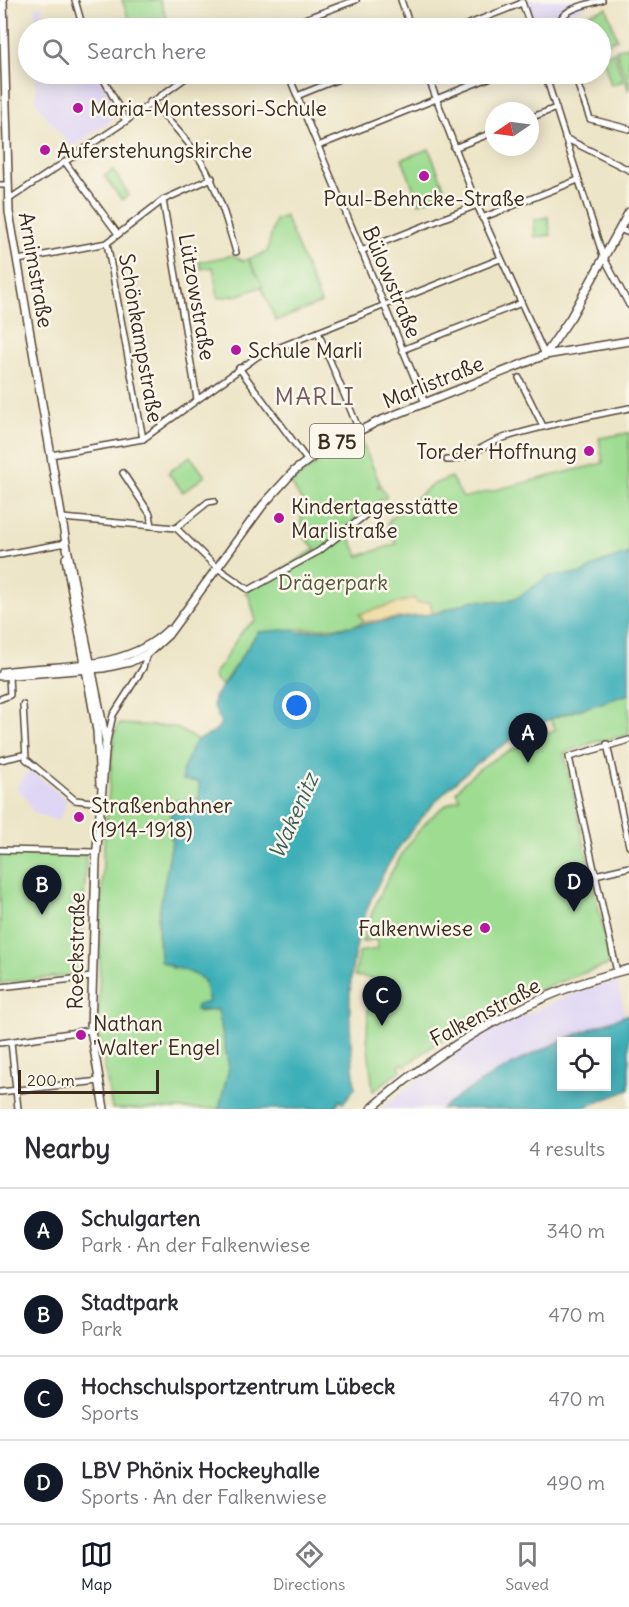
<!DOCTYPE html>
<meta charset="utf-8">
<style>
body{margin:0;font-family:Delius,sans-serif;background:#f7f7f7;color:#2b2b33}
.controls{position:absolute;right:18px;bottom:18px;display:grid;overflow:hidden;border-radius:0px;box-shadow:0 3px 15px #0003}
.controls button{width:54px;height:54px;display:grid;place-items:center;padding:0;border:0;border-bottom:2px solid #e1e1e2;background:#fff;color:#2b2b33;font:30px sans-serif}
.compass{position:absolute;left:485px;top:102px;width:54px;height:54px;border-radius:50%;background:#fff;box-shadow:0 3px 15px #0003;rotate:257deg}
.scale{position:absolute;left:18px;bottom:15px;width:141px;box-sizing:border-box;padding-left:6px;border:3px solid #3b2a1e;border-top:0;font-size:16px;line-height:21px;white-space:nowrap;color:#3b2a1e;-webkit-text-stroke:4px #fbf7ec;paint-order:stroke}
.you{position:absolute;left:297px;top:706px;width:21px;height:21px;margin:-15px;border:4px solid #fff;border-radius:50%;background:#1a73e8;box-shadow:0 0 0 9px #1a73e833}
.badge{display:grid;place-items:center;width:39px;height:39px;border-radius:50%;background:#111827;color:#fff;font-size:20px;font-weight:700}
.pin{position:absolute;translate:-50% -50px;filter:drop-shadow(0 2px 3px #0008)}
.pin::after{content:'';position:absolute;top:32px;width:21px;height:18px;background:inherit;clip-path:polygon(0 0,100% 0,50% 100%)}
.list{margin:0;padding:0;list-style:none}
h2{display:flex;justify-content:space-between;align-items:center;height:78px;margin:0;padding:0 24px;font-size:26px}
h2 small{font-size:20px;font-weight:400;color:#7c7c81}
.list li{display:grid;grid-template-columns:39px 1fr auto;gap:18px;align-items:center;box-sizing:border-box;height:84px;padding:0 24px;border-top:2px solid #e1e1e2}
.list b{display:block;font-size:22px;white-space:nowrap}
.list p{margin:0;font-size:20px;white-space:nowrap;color:#7c7c81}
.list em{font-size:20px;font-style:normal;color:#7c7c81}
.icon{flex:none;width:33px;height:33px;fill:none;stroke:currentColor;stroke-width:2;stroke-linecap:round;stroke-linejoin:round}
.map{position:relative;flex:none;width:629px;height:1109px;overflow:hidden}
.search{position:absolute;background:#fff;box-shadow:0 3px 15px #0003;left:18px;right:18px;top:18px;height:66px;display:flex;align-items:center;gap:15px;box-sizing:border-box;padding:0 21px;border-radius:33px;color:#7c7c81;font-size:22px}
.sheet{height:414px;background:#fff}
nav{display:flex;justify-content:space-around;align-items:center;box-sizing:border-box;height:84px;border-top:2px solid #e1e1e2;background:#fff;font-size:16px;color:#7c7c81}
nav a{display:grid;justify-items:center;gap:3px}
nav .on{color:#111827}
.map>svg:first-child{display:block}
.built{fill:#dfd5f5}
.green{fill:#9ddc91;stroke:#6c8358;stroke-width:1.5}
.sand{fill:#eeda9e;stroke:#94825e;stroke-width:1.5}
.water{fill:#3eafb8;stroke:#3c6c6b;stroke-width:1.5;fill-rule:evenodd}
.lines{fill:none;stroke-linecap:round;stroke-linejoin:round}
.minor-casing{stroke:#564637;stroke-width:8}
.major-casing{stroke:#564637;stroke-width:10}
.minor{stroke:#fff;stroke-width:5}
.major{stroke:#fff;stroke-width:7}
.poi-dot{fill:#b5179e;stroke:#fbf7ec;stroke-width:2}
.labels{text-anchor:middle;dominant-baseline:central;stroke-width:5;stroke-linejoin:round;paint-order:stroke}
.shield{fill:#fbf7ec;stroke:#75685c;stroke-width:1.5}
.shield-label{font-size:20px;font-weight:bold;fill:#3b2a1e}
.poi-label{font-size:21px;fill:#3b2a1e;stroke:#fbf7ec;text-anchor:start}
.street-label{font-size:21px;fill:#3b2a1e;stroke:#fbf7ec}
.park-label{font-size:21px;fill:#54563b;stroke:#fbf7ec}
.water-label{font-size:22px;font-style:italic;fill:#3c5f5c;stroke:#fbf7ec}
.quarter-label{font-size:24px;letter-spacing:1.5px;fill:#715a5e;stroke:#fbf7ec}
</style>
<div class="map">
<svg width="629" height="1109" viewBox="0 0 629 1109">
<rect width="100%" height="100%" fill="#fbf7ec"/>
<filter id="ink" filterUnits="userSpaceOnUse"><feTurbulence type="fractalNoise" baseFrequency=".0167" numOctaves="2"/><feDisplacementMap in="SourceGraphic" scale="12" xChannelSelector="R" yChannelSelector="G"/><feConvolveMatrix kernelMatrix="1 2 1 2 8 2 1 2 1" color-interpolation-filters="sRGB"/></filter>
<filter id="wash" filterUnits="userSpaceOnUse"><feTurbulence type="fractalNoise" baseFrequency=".008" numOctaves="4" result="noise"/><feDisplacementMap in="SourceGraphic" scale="24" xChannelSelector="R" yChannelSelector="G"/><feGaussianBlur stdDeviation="1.35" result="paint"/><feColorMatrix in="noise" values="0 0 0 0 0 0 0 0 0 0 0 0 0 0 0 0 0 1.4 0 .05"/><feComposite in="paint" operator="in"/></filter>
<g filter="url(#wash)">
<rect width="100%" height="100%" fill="#ede5c7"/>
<g class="built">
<polygon points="526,0 584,0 586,7 557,17 556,28 535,28"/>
<polygon points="35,6 43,7 42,19 49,24 78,25 80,28 35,28"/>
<polygon points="36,74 98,74 119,115 71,148 36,102"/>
<polygon points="30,770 67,801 59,821 33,813 28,801 16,787"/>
<polygon points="617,979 625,1015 536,1051 488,1078 441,1109 381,1109 419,1078 470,1041 565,997"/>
</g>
<g class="green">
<polygon points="122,0 160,0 170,28 132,28"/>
<polygon points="607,8 617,39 601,45 600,28 595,28 591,13"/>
<polygon points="629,46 629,91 616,50"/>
<polygon points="614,52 623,81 611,85 602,55"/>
<polygon points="429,149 446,192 419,203 402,159"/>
<polygon points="113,170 129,195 122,200 104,176"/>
<polygon points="285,216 321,303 276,321 249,259 267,252 275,220"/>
<polygon points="548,217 551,235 535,237 534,220"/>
<polygon points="233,255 243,261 248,259 263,286 239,295 218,298 213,267 201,269 199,262"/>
<path d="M629 433V553L598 564 581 574H567L518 597 503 602 474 600 433 614 430 602 416 603 415 599 360 615 364 622 351 626 258 632 222 685 215 680 214 673C230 658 235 630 256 621L249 596 245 593 316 549 305 538 301 521 304 505 291 483C312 464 335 449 360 437L381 486 378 485V488L383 489 387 497 366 508 350 526 351 541 359 556 396 544 387 528 390 519 432 485 451 477 463 498 603 463 599 438Z"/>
<polygon points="190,456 205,476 183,492 168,473"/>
<path d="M629 694V735L595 742 564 753 611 964C539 986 466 1020 405 1066L402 1063 399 1066 401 1070 373 1091 367 1037 369 991 387 988 385 980 355 976 359 952 378 949 376 939 362 942C374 900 416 811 460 799L456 792C477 761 523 745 556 730L550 719Z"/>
<polygon points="119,724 175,727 197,740 182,771 199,781 199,800 173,805 194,807 193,814 171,813 169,832 172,841 158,919 158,944 172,968 187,969 204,980 209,1002 199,1012 218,1010 229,1068 219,1109 112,1109 98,1028 103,855 113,747 115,731"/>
<polygon points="0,854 86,855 81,974 0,983"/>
</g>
<polygon class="sand" points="415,598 417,603 430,602 433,614 364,622 360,614"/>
<g class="water">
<path d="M629 553V694C619 696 613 700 605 702 588 707 569 711 553 718 458 760 373 851 354 957 346 1001 351 1044 355 1088L343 1103 340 1100 334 1109H219L229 1068 218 1010H196L197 1005 209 1002 204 980C186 968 177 970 160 961L158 918 172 841C169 831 173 823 171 812L193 814 194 808 173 805 176 801 199 799V782L183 780 182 771C188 762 189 750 194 744 201 734 211 740 221 723L213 705 214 698 258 632 295 629 297 632 333 629 437 613 474 600 503 602 518 597 549 576 581 574 598 564Z"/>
<path d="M629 1014V1090L580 1109H441C498 1066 562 1039 629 1014ZM562 1042H606V1086H562Z"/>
</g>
</g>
<g filter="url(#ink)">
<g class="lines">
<g class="minor-casing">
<g id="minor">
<polyline points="75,0 83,28"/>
<polyline points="401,0 411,28"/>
<polyline points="522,2 531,28"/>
<polyline points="280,28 356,0"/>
<polyline points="459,28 522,3"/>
<path d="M560 28C556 9 587 5 602 0"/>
<polyline points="101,74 126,121"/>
<polyline points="288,74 425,403"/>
<polyline points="427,74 477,205 545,355"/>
<polyline points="545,74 603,256 629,305"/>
<polyline points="574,74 590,119 629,129"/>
<polyline points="297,96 351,74"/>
<path d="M150 102C206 155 215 180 236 252"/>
<polyline points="530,118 556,108"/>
<polyline points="565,138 629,170"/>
<polyline points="318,146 499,74"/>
<polyline points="454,148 494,132"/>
<polyline points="65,162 118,234"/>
<polyline points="0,185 8,185"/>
<polyline points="8,200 126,121 191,74"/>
<polyline points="163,200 197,399"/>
<polyline points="482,218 578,180"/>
<polyline points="619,229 629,233"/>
<polyline points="107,243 143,439"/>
<polyline points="361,251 477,205"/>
<polyline points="18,260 107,243 163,200 212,178"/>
<polyline points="318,332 359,430"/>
<polyline points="402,350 519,304"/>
<polyline points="239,368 307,460"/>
<polyline points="519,378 543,426"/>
<polyline points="51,455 143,439 258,356 500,259"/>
<path d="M447 460C467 461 484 444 503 438 544 425 587 417 629 408"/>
<polyline points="123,473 150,514 152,526"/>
<polyline points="62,518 176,528 216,567 249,590 319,551 368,513"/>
<polyline points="176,528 208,502 214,501"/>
<polyline points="0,555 66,543"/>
<polyline points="0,699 10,695 9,676"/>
<polyline points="23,705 26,759 75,800 100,803"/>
<polyline points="107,741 113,715 143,668 147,654"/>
<polyline points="607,744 629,846"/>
<polyline points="0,760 23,755"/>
<polyline points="0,850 96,852"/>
<polyline points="595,875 629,867"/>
<polyline points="617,972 569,757 629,740"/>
<polyline points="0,987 92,977"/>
<polyline points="11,1042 18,1109"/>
<polyline points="0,1043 91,1030"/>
<polyline points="0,1092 99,1081"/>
</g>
</g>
<g class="major-casing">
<g id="major">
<polyline points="3,0 9,212 66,543 106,741 96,860 91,1030 104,1109"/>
<polyline points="545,355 571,317 629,212"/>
<polyline points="66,558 97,731 100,784"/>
<path d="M3 672C59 664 125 672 168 630"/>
<polyline points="0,676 103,668 130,662 147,654 168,635 263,505 294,471 322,450 377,422 545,355 629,341"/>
<path d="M371 1109C444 1044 533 993 629 969"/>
</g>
</g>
<use href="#minor" class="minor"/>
<use href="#major" class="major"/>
</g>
</g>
<g class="poi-dot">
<circle cx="78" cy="108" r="6"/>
<circle cx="45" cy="150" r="6"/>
<circle cx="424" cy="176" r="6"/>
<circle cx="236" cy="350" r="6"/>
<circle cx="589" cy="451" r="6"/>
<circle cx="279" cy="518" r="6"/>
<circle cx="79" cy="817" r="6"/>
<circle cx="485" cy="928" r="6"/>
<circle cx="81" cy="1035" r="6"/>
</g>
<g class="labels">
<rect class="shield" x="310" y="424" width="54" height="34" rx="4.5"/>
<g class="shield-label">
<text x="337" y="441">B 75</text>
</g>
<g class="poi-label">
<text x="90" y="108">Maria-Montessori-Schule</text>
<text x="57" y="150">Auferstehungskirche</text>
<text x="424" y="198" text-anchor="middle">Paul-Behncke-Straße</text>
<text x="248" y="350">Schule Marli</text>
<text x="577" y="451" text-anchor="end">Tor der Hoffnung</text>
<text x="291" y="506">Kindertagesstätte<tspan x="291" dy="24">Marlistraße</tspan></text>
<text x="91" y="805">Straßenbahner<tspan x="91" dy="24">(1914-1918)</tspan></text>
<text x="473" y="928" text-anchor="end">Falkenwiese</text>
<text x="93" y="1023">Nathan<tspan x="93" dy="24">'Walter' Engel</tspan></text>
</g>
<g class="street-label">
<text transform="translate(36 270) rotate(80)">Arnimstraße</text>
<text transform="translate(392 282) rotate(67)">Bülowstraße</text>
<text transform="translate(197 297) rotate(80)">Lützowstraße</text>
<text transform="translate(141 338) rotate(80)">Schönkampstraße</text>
<text transform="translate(433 382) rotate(-22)">Marlistraße</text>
<text transform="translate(76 951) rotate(-89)">Roeckstraße</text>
<text transform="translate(485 1012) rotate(-28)">Falkenstraße</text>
</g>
<g class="park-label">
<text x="333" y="582">Drägerpark</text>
</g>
<g class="water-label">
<text transform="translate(293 816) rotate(-66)">Wakenitz</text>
</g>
<g class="quarter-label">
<text x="315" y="396">MARLI</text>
</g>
</g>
</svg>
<div class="controls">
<button><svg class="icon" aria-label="locate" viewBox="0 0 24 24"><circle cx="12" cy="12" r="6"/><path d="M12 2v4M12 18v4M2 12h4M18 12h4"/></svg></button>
</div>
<svg class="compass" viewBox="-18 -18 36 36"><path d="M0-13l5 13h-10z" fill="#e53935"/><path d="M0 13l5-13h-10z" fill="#7c7c81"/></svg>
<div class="scale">200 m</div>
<div class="you"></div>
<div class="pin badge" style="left:528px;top:763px">A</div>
<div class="pin badge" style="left:42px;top:915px">B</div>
<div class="pin badge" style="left:382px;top:1026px">C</div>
<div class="pin badge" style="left:574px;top:912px">D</div>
<div class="search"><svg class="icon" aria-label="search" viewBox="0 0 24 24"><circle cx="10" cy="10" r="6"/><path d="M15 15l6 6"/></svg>Search here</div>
</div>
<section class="sheet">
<h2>Nearby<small>4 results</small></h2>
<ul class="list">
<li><span class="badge">A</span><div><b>Schulgarten</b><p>Park · An der Falkenwiese</p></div><em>340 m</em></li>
<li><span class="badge">B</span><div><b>Stadtpark</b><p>Park</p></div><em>470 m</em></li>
<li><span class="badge">C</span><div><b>Hochschulsportzentrum Lübeck</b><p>Sports</p></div><em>470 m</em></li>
<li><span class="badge">D</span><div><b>LBV Phönix Hockeyhalle</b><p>Sports · An der Falkenwiese</p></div><em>490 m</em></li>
</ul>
</section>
<nav>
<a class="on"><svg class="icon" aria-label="map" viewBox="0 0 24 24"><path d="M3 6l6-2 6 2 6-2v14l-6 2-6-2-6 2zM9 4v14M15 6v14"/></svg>Map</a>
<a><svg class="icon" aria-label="directions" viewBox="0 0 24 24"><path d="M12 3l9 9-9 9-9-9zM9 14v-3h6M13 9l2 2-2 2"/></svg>Directions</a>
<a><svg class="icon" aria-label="saved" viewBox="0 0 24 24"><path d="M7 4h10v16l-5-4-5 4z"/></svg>Saved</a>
</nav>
